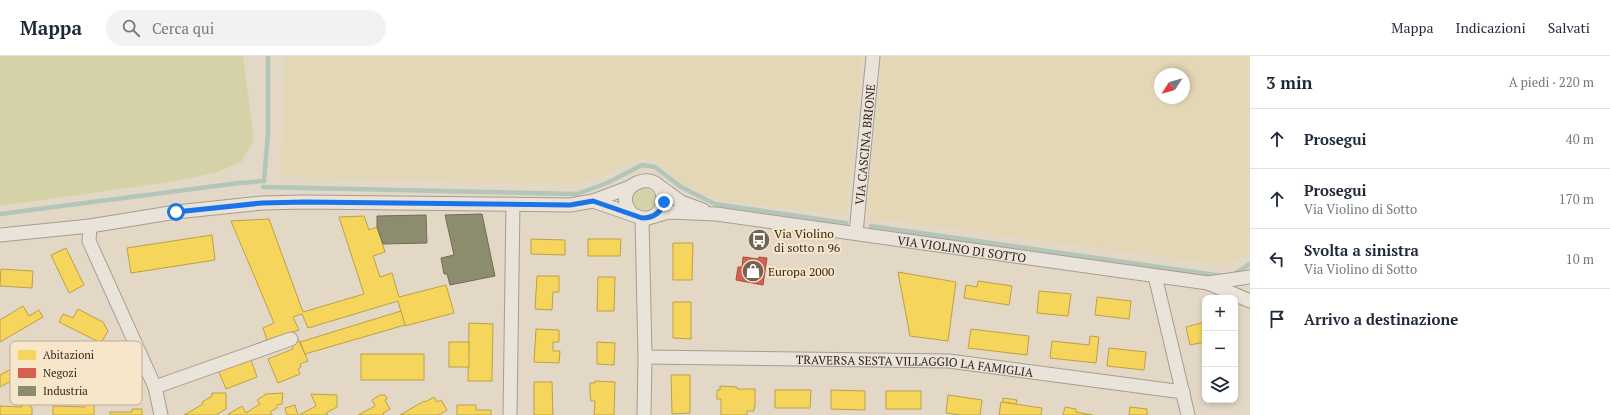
<!DOCTYPE html>
<html lang="it">
<meta charset="utf-8">
<style>
body{margin:0;font-family:"PT Serif",serif;background:#f2f2f3;color:#1f2937}
.controls{position:absolute;right:12px;bottom:12px;display:grid;overflow:hidden;border-radius:8px;box-shadow:0 2px 6px #0003}
.controls button{width:36px;height:36px;display:grid;place-items:center;padding:0;border:0;border-bottom:1px solid #e0e1e3;background:#fff;color:#1f2937;font:20px sans-serif}
.compass{position:absolute;left:1154px;top:12px;width:36px;height:36px;border-radius:50%;background:#fff;box-shadow:0 2px 6px #0003;rotate:234deg}
.stop{position:absolute;width:12px;height:12px;margin:-9px;border:3px solid #1a73e8;border-radius:50%;background:#fff}
.stop.end{background:#1a73e8;border-color:#fff;box-shadow:0 1px 4px #0008}
.list{margin:0;padding:0;list-style:none}
h2{display:flex;justify-content:space-between;align-items:center;height:52px;margin:0;padding:0 16px;font-size:17px}
h2 small{font-size:13px;font-weight:400;color:#747a83}
.list li{display:grid;grid-template-columns:26px 1fr auto;gap:12px;align-items:center;box-sizing:border-box;height:60px;padding:0 16px;border-top:1px solid #e0e1e3}
.list b{display:block;font-size:15px;white-space:nowrap}
.list p{margin:0;font-size:13px;white-space:nowrap;color:#747a83}
.list em{font-size:13px;font-style:normal;color:#747a83}
.icon{flex:none;width:22px;height:22px;fill:none;stroke:currentColor;stroke-width:2;stroke-linecap:round;stroke-linejoin:round}
.map{position:relative;flex:none;width:1250px;height:359px;overflow:hidden}
header{display:flex;align-items:center;gap:24px;box-sizing:border-box;height:56px;padding:0 20px;background:#fff;border-bottom:1px solid #e0e1e3}
header strong{font-size:19px}
nav{display:flex;gap:22px;margin-inline-start:auto;font-size:14px}
.search{width:280px;height:36px;background:#f2f2f3;display:flex;align-items:center;gap:10px;box-sizing:border-box;padding:0 14px;border-radius:22px;color:#747a83;font-size:15px}
main{display:flex}
aside{flex:1;background:#fff}
.map>svg:first-child{display:block}
.farmland{fill:#e4d7b5;fill-rule:evenodd}
.green{fill:#d6d2a7}
.homes{fill:#f6d55c;stroke:#bca048}
.shops{fill:#d6604d;stroke:#a64e3e}
.industry{fill:#8c8c6e;stroke:#726d55}
.lines{fill:none;stroke-linecap:round;stroke-linejoin:round}
.stream{stroke:#b3c6b9;stroke-width:4.5}
.street-casing{stroke:#a79d90;stroke-width:15}
.street{stroke:#eae3d9;stroke-width:13}
.route{stroke:#1a73e8;stroke-width:5}
.labels{text-anchor:middle;dominant-baseline:central;stroke-width:4;stroke-linejoin:round;paint-order:stroke}
.street-label{font-size:12px;fill:#35241a;stroke:#f7e6ca}
.poi-label{font-size:12px;fill:#35241a;stroke:#f7e6ca;text-anchor:start}
.key{fill:#f7e6ca;stroke:#bdac95;stroke-width:1}
.key-label{font-size:11px;fill:#35241a}
</style>
<header>
<strong>Mappa</strong>
<div class="search"><svg class="icon" aria-label="search" viewBox="0 0 24 24"><circle cx="10" cy="10" r="6"/><path d="M15 15l6 6"/></svg>Cerca qui</div>
<nav><a>Mappa</a><a>Indicazioni</a><a>Salvati</a></nav>
</header>
<main>
<div class="map">
<svg width="1250" height="359" viewBox="0 0 1250 359">
<rect width="100%" height="100%" fill="#e3d8c6"/>
<g class="farmland">
<polygon points="285,0 862,0 846,160 715,143 683,129 667,111 657,105 640,103 602,120 574,129 281,121"/>
<path d="M883 0H1250V197L1226 209 867 161ZM1160 18H1184V42H1160Z"/>
</g>
<g class="green">
<polygon points="0,0 243,0 254,84 241,106 215,117 170,126 0,150"/>
<circle cx="644" cy="143" r="11"/>
</g>
<g class="homes">
<polygon points="364,160 369,174 377,171 385,196 373,200 380,221 392,217 399,241 446,229 454,257 405,270 398,245 308,272 302,258 293,261 299,274 267,284 263,272 274,267 231,165 269,163 303,256 364,238 339,161"/>
<polygon points="212,179 215,204 131,217 127,192"/>
<polygon points="531,183 565,184 565,199 531,198"/>
<polygon points="588,183 621,183 620,200 588,200"/>
<polygon points="673,187 693,187 692,224 673,224"/>
<polygon points="66,192 84,229 69,237 51,199"/>
<polygon points="1,213 33,215 32,232 0,230"/>
<polygon points="898,216 956,226 948,285 910,280"/>
<polygon points="537,220 559,220 559,236 553,236 552,254 535,253"/>
<polygon points="598,221 615,221 614,255 597,255"/>
<polygon points="978,225 1012,230 1009,249 964,242 966,229 977,231"/>
<polygon points="1039,235 1071,238 1068,260 1037,257"/>
<polygon points="1097,241 1131,245 1129,263 1095,259"/>
<polygon points="673,246 691,246 691,283 673,282"/>
<polygon points="23,250 29,260 39,254 43,261 0,286 0,264"/>
<polygon points="78,253 103,266 108,275 101,287 59,266 63,258 73,262"/>
<polygon points="401,255 405,269 305,298 300,286"/>
<polygon points="1205,266 1205,286 1190,289 1186,271"/>
<polygon points="469,267 493,268 492,325 468,325"/>
<polygon points="536,273 559,274 559,286 553,286 553,295 560,295 559,307 534,306"/>
<polygon points="971,273 1029,280 1027,299 968,292"/>
<polygon points="1090,280 1099,281 1096,307 1050,302 1052,285 1089,289"/>
<polygon points="298,283 308,305 300,308 301,311 298,313 300,318 278,327 268,303 293,293 291,286"/>
<rect x="449" y="286" width="20" height="25"/>
<polygon points="597,286 615,287 614,309 597,308"/>
<polygon points="1109,292 1146,296 1144,314 1107,310"/>
<rect x="361" y="298" width="63" height="26"/>
<polygon points="38,299 43,318 14,334 9,326 0,331 0,319"/>
<polygon points="250,301 257,321 226,333 218,314"/>
<polygon points="671,319 690,319 690,357 672,358"/>
<polygon points="595,325 615,326 614,359 594,359 595,345 591,345 590,338 590,327 595,327"/>
<polygon points="534,326 552,326 553,359 534,359"/>
<polygon points="720,330 737,331 737,333 755,333 755,351 754,351 754,355 747,355 747,359 721,359 721,343 717,343 717,334 720,334"/>
<polygon points="775,334 811,334 810,352 775,352"/>
<polygon points="831,334 865,335 865,354 831,353"/>
<rect x="886" y="335" width="35" height="18"/>
<polygon points="212,337 226,337 226,353 216,359 184,359 203,348 202,346 212,340"/>
<polygon points="283,337 282,348 277,349 277,352 270,356 272,359 227,359 242,350 246,357 260,348 257,344 265,339 265,338"/>
<polygon points="311,338 337,339 337,351 326,357 328,359 299,359 316,350"/>
<polygon points="380,339 385,339 387,343 385,344 390,353 383,357 384,359 358,359 375,350 372,344"/>
<polygon points="948,339 982,344 980,359 961,359 946,357"/>
<polygon points="434,341 437,346 441,344 447,354 439,359 400,359 424,345 425,346"/>
<polygon points="1003,342 1017,344 1016,348 1003,346"/>
<polygon points="85,343 94,343 94,359 53,359 53,350 85,351"/>
<polygon points="1210,344 1224,344 1211,347"/>
<polygon points="22,346 30,346 30,351 32,351 32,359 0,359 0,350 22,351"/>
<polygon points="1001,346 1042,352 1041,359 999,359"/>
<polygon points="295,349 298,359 287,359 285,352"/>
<polygon points="457,349 476,349 476,354 491,354 491,359 457,359"/>
<polygon points="1065,351 1076,353 1076,356 1093,359 1063,359"/>
<polygon points="1130,351 1147,353 1147,359 1129,359"/>
<polygon points="132,353 142,353 142,359 110,359 110,356 132,356"/>
</g>
<polygon class="shops" points="743,201 758,203 759,201 767,202 763,229 736,224 738,211 742,211"/>
<g class="industry">
<polygon points="482,158 495,220 450,229 447,218 444,218 441,202 454,199 445,159"/>
<polygon points="426,159 427,187 383,188 377,171 377,160"/>
</g>
<g class="lines">
<g class="stream">
<polyline points="263,131 577,138 607,127 642,109 655,111 681,131 715,148 846,167"/>
<polyline points="0,158 239,127 264,125 268,78 268,0"/>
<polyline points="871,170 1223,220"/>
<polyline points="1234,218 1250,208"/>
</g>
<g class="street-casing">
<g id="street">
<polyline points="659,130 681,146 703,154"/>
<path id="s1" d="M593 145 642 162H648L669 156 716 158 1208 227 1250 221"/>
<path d="M632 158C607 129 661 109 663 142 664 150 660 155 654 160"/>
<polyline points="642,162 645,301 644,359"/>
<polyline points="90,170 89,185 155,331 161,359"/>
<path id="s2" d="M856 177 873 0"/>
<polyline points="0,179 90,170 176,156 262,147 304,146 570,149 593,145 630,131"/>
<polyline points="1155,220 1188,359"/>
<polyline points="1208,227 1250,245"/>
<path id="s3" d="M645 301 949 305 1183 336"/>
<polyline points="155,331 291,283"/>
<polyline points="510,359 513,148"/>
</g>
</g>
<use href="#street" class="street"/>
</g>
<g class="lines">
<path class="route" d="M176 156 262 147 304 146 570 149 593 145 642 162C654 162 661 157 664 146"/>
</g>
<defs>
<g id="bus-disc" transform="scale(1.15)"><circle r="9.5" fill="#726356" stroke="#f7e6ca"/><path d="M-5-6H5V4H4V6H2V4H-2V6H-4V4H-5ZM-3.5-4V0h7V-4ZM-3.5 1.2v1.5H-2V1.2ZM2 1.2v1.5H3.5V1.2Z" fill="#fff"/></g>
<g id="shop-disc" transform="scale(1.15)"><circle r="9.5" fill="#726356" stroke="#f7e6ca"/><path d="M-5-2.5h2.3a2.7 3.5 0 0 1 5.4 0H5L5.5 6h-11ZM-1.5-2.5h3a1.5 2.3 0 0 0-3 0Z" fill="#fff"/></g>
</defs>
<g fill-rule="evenodd">
<use href="#bus-disc" x="759" y="184"/>
<use href="#shop-disc" x="753" y="215"/>
</g>
<g class="labels">
<g class="street-label">
<text stroke="none"><textPath href="#s2" startOffset="89">VIA CASCINA BRIONE</textPath></text>
<text stroke="none"><textPath href="#s1" startOffset="375">VIA VIOLINO DI SOTTO</textPath></text>
<text stroke="none"><textPath href="#s3" startOffset="270">TRAVERSA SESTA VILLAGGIO LA FAMIGLIA</textPath></text>
</g>
<g class="poi-label">
<text x="774" y="177">Via Violino<tspan x="774" dy="14">di sotto n 96</tspan></text>
<text x="768" y="215">Europa 2000</text>
</g>
</g>
<rect x="10" y="285" width="132" height="64" rx="6" class="key"/>
<rect x="18" y="294" width="18" height="10" fill="#f6d55c"/>
<rect x="18" y="312" width="18" height="10" fill="#d6604d"/>
<rect x="18" y="330" width="18" height="10" fill="#8c8c6e"/>
<g class="key-label">
<text x="43" y="303">Abitazioni</text>
<text x="43" y="321">Negozi</text>
<text x="43" y="339">Industria</text>
</g>
</svg>
<div class="controls">
<button>+</button>
<button>−</button>
<button><svg class="icon" aria-label="layers" viewBox="0 0 24 24"><path d="M12 4l9 5-9 5-9-5zM3 14l9 5 9-5"/></svg></button>
</div>
<svg class="compass" viewBox="-18 -18 36 36"><path d="M0-13l5 13h-10z" fill="#e53935"/><path d="M0 13l5-13h-10z" fill="#747a83"/></svg>
<div class="stop" style="left:176px;top:156px"></div>
<div class="stop end" style="left:664px;top:146px"></div>
</div>
<aside>
<h2>3 min<small>A piedi · 220 m</small></h2>
<ul class="list">
<li><svg class="icon" aria-label="ahead" viewBox="0 0 24 24"><path d="M12 20V5M6 11l6-6 6 6"/></svg><div><b>Prosegui</b></div><em>40 m</em></li>
<li><svg class="icon" aria-label="ahead" viewBox="0 0 24 24"><path d="M12 20V5M6 11l6-6 6 6"/></svg><div><b>Prosegui</b><p>Via Violino di Sotto</p></div><em>170 m</em></li>
<li><svg class="icon" aria-label="left" viewBox="0 0 24 24"><path d="M17 20v-9H6M10 6l-5 5 5 5"/></svg><div><b>Svolta a sinistra</b><p>Via Violino di Sotto</p></div><em>10 m</em></li>
<li><svg class="icon" aria-label="arrive" viewBox="0 0 24 24"><path d="M6 21V4h12l-3 4 3 4H6"/></svg><div><b>Arrivo a destinazione</b></div></li>
</ul>
</aside>
</main>
